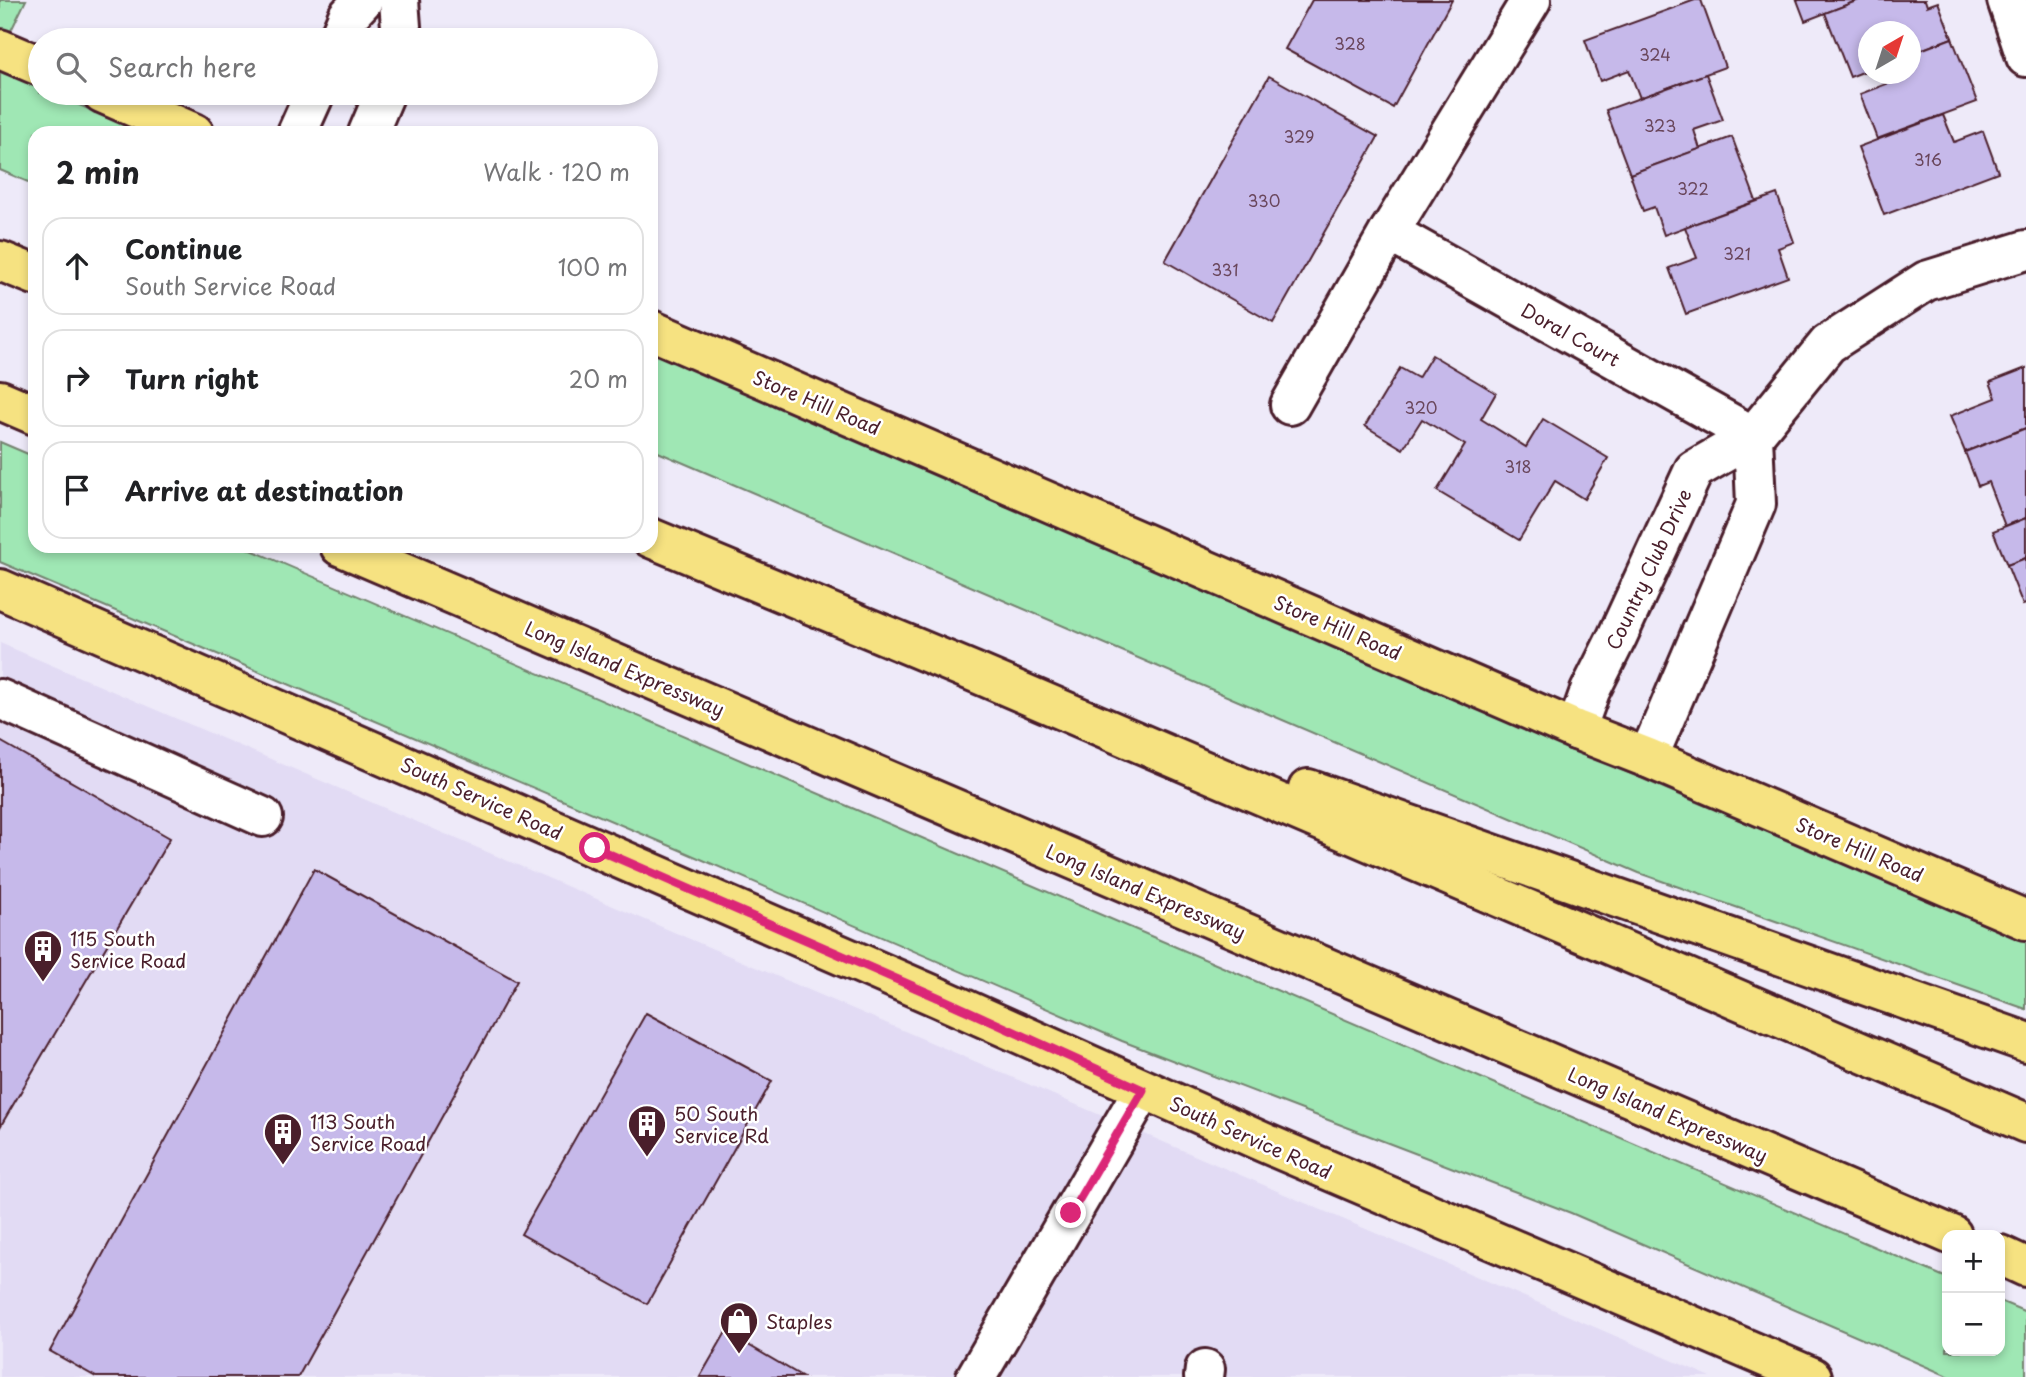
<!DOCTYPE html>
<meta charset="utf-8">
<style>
body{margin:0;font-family:"Playpen Sans",sans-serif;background:#f6f6f6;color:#202124}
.controls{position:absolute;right:21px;bottom:21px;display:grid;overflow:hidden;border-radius:14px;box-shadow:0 4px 10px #0003}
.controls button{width:63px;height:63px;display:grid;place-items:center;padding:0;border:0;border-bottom:2px solid #e0e0e0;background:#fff;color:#202124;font:35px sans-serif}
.compass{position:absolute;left:1858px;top:21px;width:63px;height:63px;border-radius:50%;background:#fff;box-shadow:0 4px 10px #0003;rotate:39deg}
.stop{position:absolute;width:21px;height:21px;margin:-16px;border:5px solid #db2777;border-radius:50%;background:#fff}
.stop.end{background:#db2777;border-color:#fff;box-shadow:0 2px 7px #0008}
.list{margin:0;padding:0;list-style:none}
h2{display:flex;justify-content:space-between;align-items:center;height:91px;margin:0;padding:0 28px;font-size:30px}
h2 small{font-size:23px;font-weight:400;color:#757577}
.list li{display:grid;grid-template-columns:46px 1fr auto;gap:21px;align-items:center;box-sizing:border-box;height:98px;margin:0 14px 14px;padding:0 14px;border:2px solid #e0e0e0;border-radius:21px}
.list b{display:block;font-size:26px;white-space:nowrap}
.list p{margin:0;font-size:23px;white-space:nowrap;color:#757577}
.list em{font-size:23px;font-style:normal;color:#757577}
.icon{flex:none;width:38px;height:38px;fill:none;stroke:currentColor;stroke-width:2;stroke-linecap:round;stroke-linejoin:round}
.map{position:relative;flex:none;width:2026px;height:1377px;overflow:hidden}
.search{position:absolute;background:#fff;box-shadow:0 4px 10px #0003;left:28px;top:28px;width:630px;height:77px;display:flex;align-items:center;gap:18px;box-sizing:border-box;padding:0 24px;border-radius:38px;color:#757577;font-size:26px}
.panel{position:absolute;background:#fff;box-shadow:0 4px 10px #0003;left:28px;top:126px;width:630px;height:427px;border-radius:21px}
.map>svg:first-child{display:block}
.built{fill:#e2dbf4}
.green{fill:#9fe7b4;stroke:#748370;stroke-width:2}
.building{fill:#c6b9ea;stroke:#4a1f2b;stroke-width:2}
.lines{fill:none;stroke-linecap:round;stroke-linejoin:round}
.minor-casing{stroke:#4a1f2b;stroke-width:44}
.major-casing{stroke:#4a1f2b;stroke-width:44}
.highway-casing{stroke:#4a1f2b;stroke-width:44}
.minor{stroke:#fff;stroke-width:38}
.major{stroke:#f6e281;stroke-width:38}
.highway{stroke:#f6e281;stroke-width:38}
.route{stroke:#db2777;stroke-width:9}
.labels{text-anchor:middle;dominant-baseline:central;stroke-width:5;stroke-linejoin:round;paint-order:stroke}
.number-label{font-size:16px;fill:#69465b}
.street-label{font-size:19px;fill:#4a1f2b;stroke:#fff}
.poi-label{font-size:19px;fill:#4a1f2b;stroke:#fff;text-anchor:start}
</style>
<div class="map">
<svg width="2026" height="1377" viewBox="0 0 2026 1377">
<rect width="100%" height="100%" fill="#eeeaf9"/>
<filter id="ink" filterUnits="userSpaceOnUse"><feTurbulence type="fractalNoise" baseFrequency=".0143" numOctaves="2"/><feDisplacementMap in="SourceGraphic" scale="14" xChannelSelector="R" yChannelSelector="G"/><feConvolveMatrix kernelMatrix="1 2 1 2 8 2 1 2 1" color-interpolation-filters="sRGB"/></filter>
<g filter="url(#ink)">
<polygon class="built" points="0,643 1711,1377 0,1377"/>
<g class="green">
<polygon points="0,0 26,0 2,49 0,49"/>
<polygon points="0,71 40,88 40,93 51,93 145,133 35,133 35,185 0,170"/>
<polygon points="651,352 1694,801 2026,939 2026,1009 1639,873 651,449"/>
<polygon points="0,442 35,457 35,546 242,546 1947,1278 1947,1351 2000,1351 2000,1301 2026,1312 2026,1377 1950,1377 1571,1213 1122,1041 673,847 0,562"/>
</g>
<g class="building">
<polygon points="1312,0 1452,0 1393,108 1285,49"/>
<polygon points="1695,0 1701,0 1725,67 1640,98 1629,70 1600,81 1585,40"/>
<polygon points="1797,0 1859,0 1805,21"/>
<polygon points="1859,0 1925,0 1927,6 1938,2 1952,38 1910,54 1910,32 1868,32 1868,70 1850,77 1825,13"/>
<polygon points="1952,38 1977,102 1877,139 1860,94 1889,83 1885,74 1910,74 1910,54"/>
<polygon points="1706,74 1723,120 1694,130 1700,149 1630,174 1606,110"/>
<polygon points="1269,76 1378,137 1273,323 1165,261"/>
<polygon points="1943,115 1954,142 1983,131 1998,172 1884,215 1858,147"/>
<polygon points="1732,137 1756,201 1664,235 1654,207 1643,211 1630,174"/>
<polygon points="1777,194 1794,242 1778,248 1788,277 1686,314 1669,268 1697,258 1685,227"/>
<polygon points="1432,355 1496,393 1481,419 1526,447 1543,419 1608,458 1584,499 1555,481 1519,540 1437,491 1465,445 1422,419 1403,449 1365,426 1400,368 1418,378"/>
<polygon points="2026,368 2026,428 1965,452 1950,416 1996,398 1990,382"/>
<polygon points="2026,428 2026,518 2005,526 1988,482 1978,486 1965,452"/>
<polygon points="2026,518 2026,558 2007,565 1993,531"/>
<polygon points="2026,558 2026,604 2023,605 2007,565"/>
<polygon points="0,741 170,838 0,1127"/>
<polygon points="314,869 517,981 298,1377 96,1377 50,1351"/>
<polygon points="646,1013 772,1081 647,1304 521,1234"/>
<polygon points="726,1332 803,1377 700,1377"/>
</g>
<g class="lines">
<g class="minor-casing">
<g id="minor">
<polyline points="399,0 402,40"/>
<polyline points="2007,0 2026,57"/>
<polyline points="338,40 348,16 363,0"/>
<polyline points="297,133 315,93"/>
<polyline points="368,133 385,93"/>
<polyline points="1389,232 1753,436"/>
<polyline points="1290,405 1389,232 1531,0"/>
<polyline points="0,699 263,817"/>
<polyline points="1576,730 1590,691 1617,637 1694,470 1753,436 1828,344 1926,281 2026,250"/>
<polyline points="1648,758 1756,504 1753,436"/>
<polyline points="976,1377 1143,1090"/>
<polyline points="1204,1377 1205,1369"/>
</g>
</g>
<g class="major-casing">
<g id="major">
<polyline points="0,49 40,66"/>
<polyline points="102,93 194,133"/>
<polyline points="651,330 1576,730 1648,758 2026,920"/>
<polyline points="0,589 935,996 1265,1143 1812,1377"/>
</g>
</g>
<g class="highway-casing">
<g id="highway">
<polyline points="0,261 35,275"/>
<polyline points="0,400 35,415"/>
<polyline points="651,538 974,672 2026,1123"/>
<polyline points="340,546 1952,1235"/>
<polyline points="1308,789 2026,1042"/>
<polyline points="2000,1255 2026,1267"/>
</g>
</g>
<use href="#minor" class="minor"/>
<use href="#major" class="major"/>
<use href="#highway" class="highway"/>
</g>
</g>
<g class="lines" filter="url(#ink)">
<polyline class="route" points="595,848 935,996 1143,1090 1071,1213"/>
</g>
<defs>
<g id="building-pin" transform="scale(2.0125)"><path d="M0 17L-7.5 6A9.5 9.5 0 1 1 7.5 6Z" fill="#4a1f2b" stroke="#fff"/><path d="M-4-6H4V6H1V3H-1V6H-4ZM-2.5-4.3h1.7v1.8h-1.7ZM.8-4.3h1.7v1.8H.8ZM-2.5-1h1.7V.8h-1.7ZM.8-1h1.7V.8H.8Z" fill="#fff"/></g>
<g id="shop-pin" transform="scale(2.0125)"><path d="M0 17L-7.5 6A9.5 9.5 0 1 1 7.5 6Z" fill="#4a1f2b" stroke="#fff"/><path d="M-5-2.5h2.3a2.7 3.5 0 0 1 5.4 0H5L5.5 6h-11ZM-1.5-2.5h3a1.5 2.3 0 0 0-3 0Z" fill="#fff"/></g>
</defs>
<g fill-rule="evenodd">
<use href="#building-pin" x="43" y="949"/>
<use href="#building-pin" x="647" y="1124"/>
<use href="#building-pin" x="283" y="1132"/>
<use href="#shop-pin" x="739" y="1321"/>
</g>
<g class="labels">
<g class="number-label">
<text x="1350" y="43">328</text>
<text x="1655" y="54">324</text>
<text x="1660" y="125">323</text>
<text x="1299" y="136">329</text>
<text x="1928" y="159">316</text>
<text x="1693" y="188">322</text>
<text x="1264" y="200">330</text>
<text x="1737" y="253">321</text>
<text x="1225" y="269">331</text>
<text x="1421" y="407">320</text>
<text x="1518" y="466">318</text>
</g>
<g class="street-label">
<text transform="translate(1571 334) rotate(29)">Doral Court</text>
<text transform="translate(817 402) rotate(23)">Store Hill Road</text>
<text transform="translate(1648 569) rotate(-65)">Country Club Drive</text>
<text transform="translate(1338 627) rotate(23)">Store Hill Road</text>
<text transform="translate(625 668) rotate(23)">Long Island Expressway</text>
<text transform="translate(482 798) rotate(24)">South Service Road</text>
<text transform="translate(1860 849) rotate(23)">Store Hill Road</text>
<text transform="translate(1146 891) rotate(23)">Long Island Expressway</text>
<text transform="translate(1668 1114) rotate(23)">Long Island Expressway</text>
<text transform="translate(1251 1137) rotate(24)">South Service Road</text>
</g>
<g class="poi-label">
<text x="70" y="938">115 South<tspan x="70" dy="22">Service Road</tspan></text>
<text x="674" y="1113">50 South<tspan x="674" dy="22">Service Rd</tspan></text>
<text x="310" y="1121">113 South<tspan x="310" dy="22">Service Road</tspan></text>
<text x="766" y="1321">Staples</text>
</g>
</g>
</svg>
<div class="controls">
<button>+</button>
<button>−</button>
</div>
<svg class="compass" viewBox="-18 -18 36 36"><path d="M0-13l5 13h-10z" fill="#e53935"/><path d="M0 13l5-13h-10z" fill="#757577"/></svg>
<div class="stop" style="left:595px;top:848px"></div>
<div class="stop end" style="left:1071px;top:1213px"></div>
<div class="search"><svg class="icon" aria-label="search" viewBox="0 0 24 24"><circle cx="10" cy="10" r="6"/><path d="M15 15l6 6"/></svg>Search here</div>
<section class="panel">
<h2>2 min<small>Walk · 120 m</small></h2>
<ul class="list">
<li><svg class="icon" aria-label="ahead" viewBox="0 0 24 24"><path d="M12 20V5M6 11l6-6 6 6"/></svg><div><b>Continue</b><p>South Service Road</p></div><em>100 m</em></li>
<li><svg class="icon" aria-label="right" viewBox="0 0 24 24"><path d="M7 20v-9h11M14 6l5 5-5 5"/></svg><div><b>Turn right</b></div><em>20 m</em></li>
<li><svg class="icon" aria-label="arrive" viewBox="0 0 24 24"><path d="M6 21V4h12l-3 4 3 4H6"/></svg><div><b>Arrive at destination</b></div></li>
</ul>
</section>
</div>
